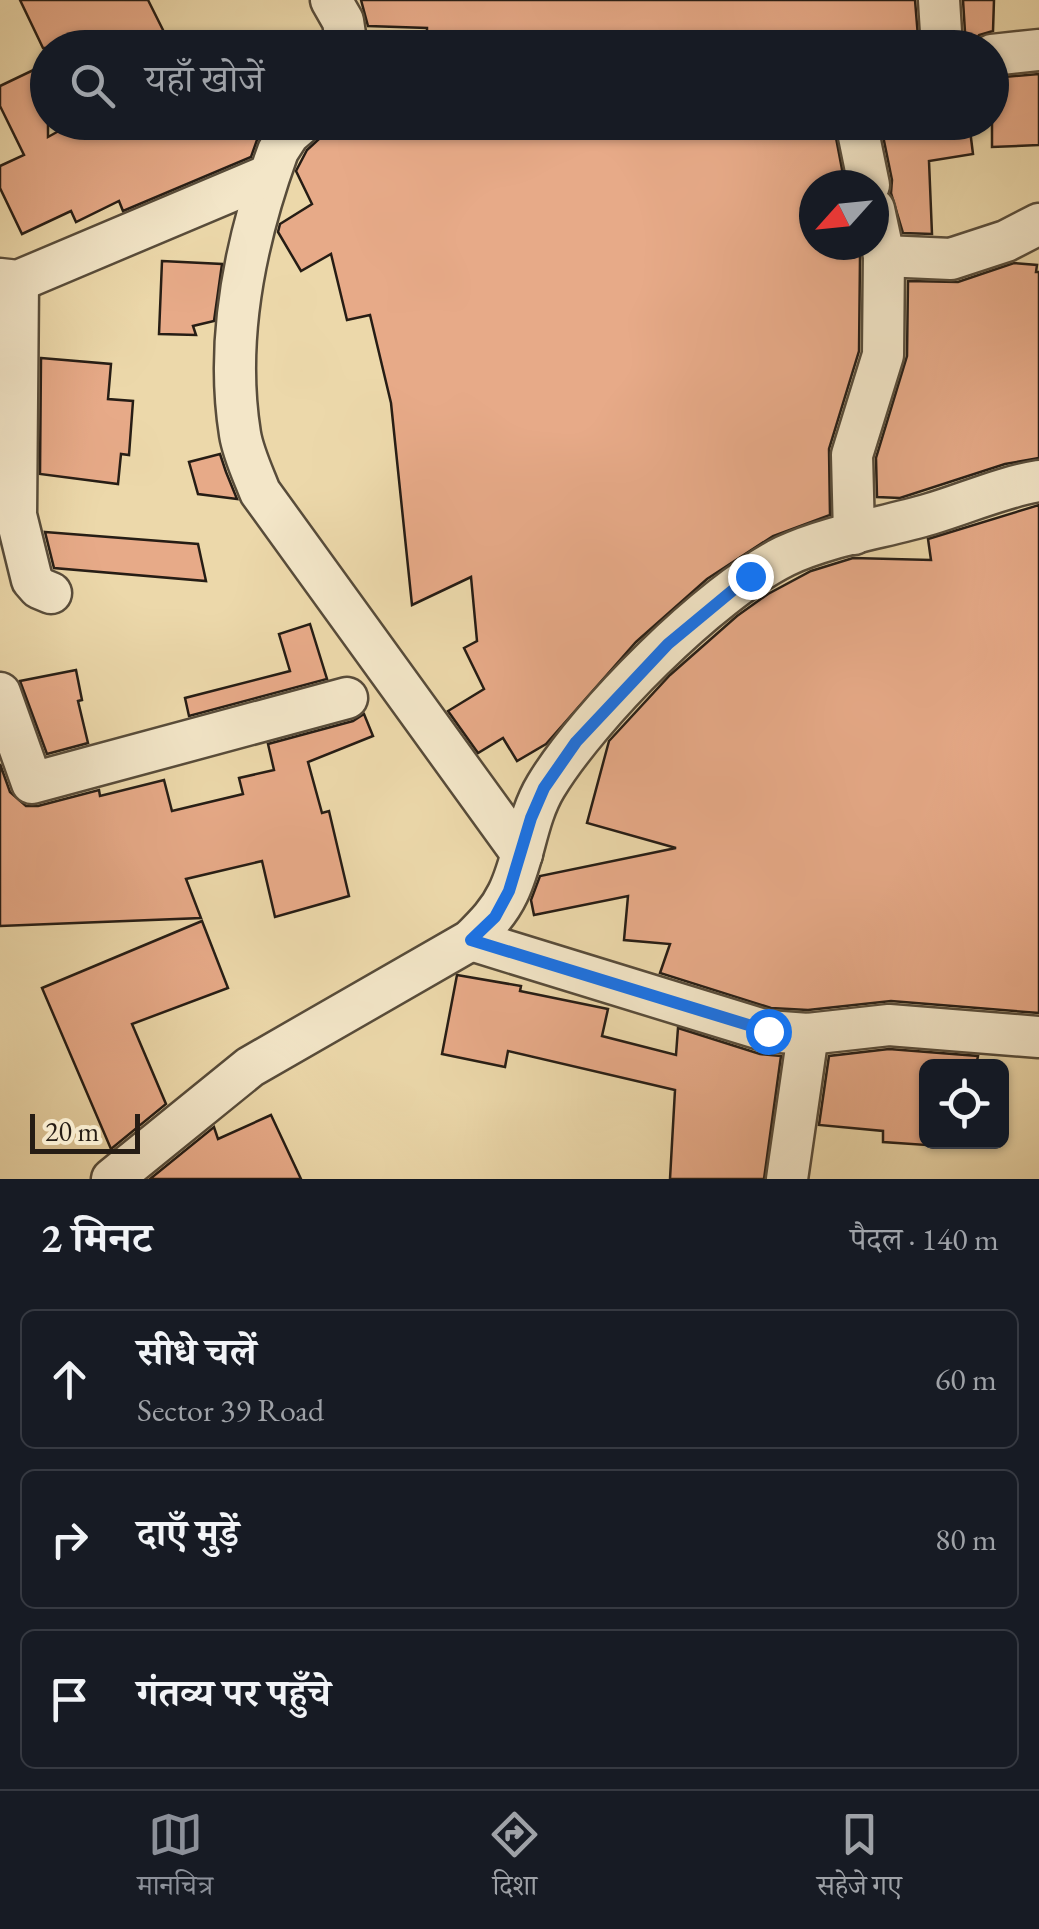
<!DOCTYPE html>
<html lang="hi">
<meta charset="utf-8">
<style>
body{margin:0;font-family:"EB Garamond","Noto Serif Devanagari",serif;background:#242831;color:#f1f3f6}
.controls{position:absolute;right:30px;bottom:30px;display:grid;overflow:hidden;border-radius:15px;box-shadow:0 2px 8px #0004}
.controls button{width:90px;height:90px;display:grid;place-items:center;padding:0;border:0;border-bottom:2px solid #363941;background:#171b24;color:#f1f3f6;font:50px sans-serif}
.compass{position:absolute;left:799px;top:170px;width:90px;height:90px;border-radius:50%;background:#171b24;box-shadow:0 2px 8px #0004;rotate:243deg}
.scale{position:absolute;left:30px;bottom:25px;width:110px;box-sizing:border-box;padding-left:10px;border:5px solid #261d15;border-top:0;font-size:28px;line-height:35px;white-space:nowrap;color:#261d15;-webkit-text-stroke:8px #f3e6c8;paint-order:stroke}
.stop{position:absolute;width:30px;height:30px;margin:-22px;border:8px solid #1a73e8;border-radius:50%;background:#fff}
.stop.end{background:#1a73e8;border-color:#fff;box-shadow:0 2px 10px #0008}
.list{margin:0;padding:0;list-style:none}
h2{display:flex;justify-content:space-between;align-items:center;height:130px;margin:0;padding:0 40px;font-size:42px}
h2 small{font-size:32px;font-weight:400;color:#9ea1a6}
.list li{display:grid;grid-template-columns:65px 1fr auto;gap:30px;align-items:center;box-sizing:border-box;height:140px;margin:0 20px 20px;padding:0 20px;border:2px solid #363941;border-radius:15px}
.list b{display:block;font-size:38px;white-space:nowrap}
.list p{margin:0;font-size:32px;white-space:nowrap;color:#9ea1a6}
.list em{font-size:32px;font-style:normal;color:#9ea1a6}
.icon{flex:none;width:55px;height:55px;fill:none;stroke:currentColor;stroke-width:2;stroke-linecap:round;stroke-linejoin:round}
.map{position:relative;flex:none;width:1039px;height:1179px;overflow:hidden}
.search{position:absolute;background:#171b24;box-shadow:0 2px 8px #0004;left:30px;right:30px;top:30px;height:110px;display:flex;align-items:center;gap:25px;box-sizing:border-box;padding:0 35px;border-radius:55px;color:#9ea1a6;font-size:38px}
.sheet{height:610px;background:#171b24}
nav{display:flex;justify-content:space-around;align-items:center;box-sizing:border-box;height:140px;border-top:2px solid #363941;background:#171b24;font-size:28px;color:#9ea1a6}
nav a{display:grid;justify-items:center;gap:5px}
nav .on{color:#8c9099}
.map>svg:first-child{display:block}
.building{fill:#e7aa88;stroke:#261d15;stroke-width:2.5}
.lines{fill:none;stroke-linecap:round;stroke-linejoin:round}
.street-casing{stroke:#584c3a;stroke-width:45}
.street{stroke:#f3e6c8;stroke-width:40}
.route{stroke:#1a73e8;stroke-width:12}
</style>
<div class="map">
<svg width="1039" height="1179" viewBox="0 0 1039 1179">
<rect width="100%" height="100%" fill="#ecd8aa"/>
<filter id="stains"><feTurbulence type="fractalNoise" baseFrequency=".002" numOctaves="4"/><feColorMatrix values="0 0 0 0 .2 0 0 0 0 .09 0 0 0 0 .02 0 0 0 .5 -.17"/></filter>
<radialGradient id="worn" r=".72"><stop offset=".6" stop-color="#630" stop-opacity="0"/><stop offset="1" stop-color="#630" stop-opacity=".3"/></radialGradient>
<g class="building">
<polygon points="20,0 148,0 172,48 43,48"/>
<polygon points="361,0 915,0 918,37 890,38 890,46 850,48 717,48 598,42 598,45 565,48 427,48 427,28 368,26"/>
<polygon points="963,0 994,0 993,31 979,35 970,48 966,48"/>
<polygon points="48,63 48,137 75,122 248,122 257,140 251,157 123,211 119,201 76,222 71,211 22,234 0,188 0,166 24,155 0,106 0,86"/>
<polygon points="1039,74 1039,145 992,147 992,78"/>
<polygon points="331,122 833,122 845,185 814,185 814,245 857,245 860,258 859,351 829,449 830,515 773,536 707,579 636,642 546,744 517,761 503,738 478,753 448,711 484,689 464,648 477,641 471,577 412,605 391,403 370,315 347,320 331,254 301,271 278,232 280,224 312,204 296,171 307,150 319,139 326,124"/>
<polygon points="915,122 969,122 973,154 929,161 932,234 903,233 891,193 892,180 881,126"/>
<polygon points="162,261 222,264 214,321 193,326 196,335 159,334"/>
<polygon points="1014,263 1037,265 1036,272 1039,272 1039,458 1005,464 900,498 877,497 876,458 907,356 908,281 958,282"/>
<polygon points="41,358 111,364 108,399 133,401 129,455 121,454 118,484 40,474"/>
<polygon points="220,454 226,472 237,499 198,494 189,462"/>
<polygon points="1039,505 1039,1013 891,1001 808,1010 771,1008 660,973 670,944 624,940 628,896 534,915 531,900 540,876 676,848 587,823 609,741 670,675 737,616 768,594 811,571 853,558 931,560 928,539"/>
<polygon points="45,532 198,544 206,581 54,568"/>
<polygon points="310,624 327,679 189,716 185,698 290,671 279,634"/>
<polygon points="76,670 82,700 78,701 88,743 47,754 20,681"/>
<polygon points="364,714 373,736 308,762 322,813 329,811 349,896 275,917 262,861 186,879 201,918 0,926 0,764 10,792 26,806 38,806 99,790 100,796 164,780 172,811 243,794 239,778 274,770 268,744 353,721"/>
<polygon points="202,921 228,988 132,1024 166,1104 111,1149 42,988"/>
<polygon points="457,975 521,986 520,991 608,1009 602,1036 676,1055 678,1028 760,1054 781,1056 764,1179 670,1179 675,1090 508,1051 505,1067 442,1054"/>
<polygon points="889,1049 978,1056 976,1066 926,1066 926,1145 883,1142 883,1131 819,1125 829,1056"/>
<polygon points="271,1115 301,1179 150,1179 214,1127 218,1139"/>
</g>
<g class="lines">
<g class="street-casing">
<g id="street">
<polyline points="331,0 343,21 347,48"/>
<polyline points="939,0 942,48"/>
<polyline points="992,55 1039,50"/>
<path d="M303 122 289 134 278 151C246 239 225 340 240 434 243 453 253 474 260 492L522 854"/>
<polyline points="856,122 869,185"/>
<polyline points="874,209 884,256 951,259 1006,241 1039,224"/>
<polyline points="0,279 18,281 269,175"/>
<polyline points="18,281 16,515 32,580 39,588 51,593"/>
<polyline points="854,534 852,455 883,355 884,256"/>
<polyline points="0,693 32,783 347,698"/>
<polyline points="471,940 767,1031 808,1034 889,1025 1039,1037"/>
<path d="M112 1179 250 1067 471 940C486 925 499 912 508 893 525 858 526 819 546 786 589 715 710 593 785 556 830 535 883 528 930 514 967 503 1002 487 1039 481"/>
<polyline points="787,1179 808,1034"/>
</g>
</g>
<use href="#street" class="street"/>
</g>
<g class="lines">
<polyline class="route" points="750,576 668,644 576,742 544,788 531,818 509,891 495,917 471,940 768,1031"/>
</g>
<rect width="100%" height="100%" filter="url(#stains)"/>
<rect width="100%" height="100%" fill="url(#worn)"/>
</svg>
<div class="controls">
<button><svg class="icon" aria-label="locate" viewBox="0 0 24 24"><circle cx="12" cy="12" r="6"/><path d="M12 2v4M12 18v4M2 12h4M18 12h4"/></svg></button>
</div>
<svg class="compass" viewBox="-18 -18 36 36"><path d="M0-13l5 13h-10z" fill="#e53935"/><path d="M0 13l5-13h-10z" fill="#9ea1a6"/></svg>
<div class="scale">20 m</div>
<div class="stop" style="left:768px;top:1031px"></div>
<div class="stop end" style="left:750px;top:576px"></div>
<div class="search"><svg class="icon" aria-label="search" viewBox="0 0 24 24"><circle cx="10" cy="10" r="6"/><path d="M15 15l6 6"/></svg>यहाँ खोजें</div>
</div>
<section class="sheet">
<h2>2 मिनट<small>पैदल · 140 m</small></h2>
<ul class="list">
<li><svg class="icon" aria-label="ahead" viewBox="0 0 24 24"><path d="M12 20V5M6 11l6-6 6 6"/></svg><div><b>सीधे चलें</b><p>Sector 39 Road</p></div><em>60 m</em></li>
<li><svg class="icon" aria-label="right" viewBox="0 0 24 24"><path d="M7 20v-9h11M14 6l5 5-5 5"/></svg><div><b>दाएँ मुड़ें</b></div><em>80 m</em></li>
<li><svg class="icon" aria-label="arrive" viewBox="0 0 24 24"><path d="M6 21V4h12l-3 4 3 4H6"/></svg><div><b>गंतव्य पर पहुँचे</b></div></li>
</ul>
</section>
<nav>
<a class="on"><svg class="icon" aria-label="map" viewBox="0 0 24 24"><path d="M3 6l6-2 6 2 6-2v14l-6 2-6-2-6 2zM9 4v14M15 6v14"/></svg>मानचित्र</a>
<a><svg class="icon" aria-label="directions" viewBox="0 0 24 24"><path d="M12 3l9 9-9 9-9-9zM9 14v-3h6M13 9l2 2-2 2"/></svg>दिशा</a>
<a><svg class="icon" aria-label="saved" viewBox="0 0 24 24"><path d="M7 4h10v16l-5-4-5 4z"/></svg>सहेजे गए</a>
</nav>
